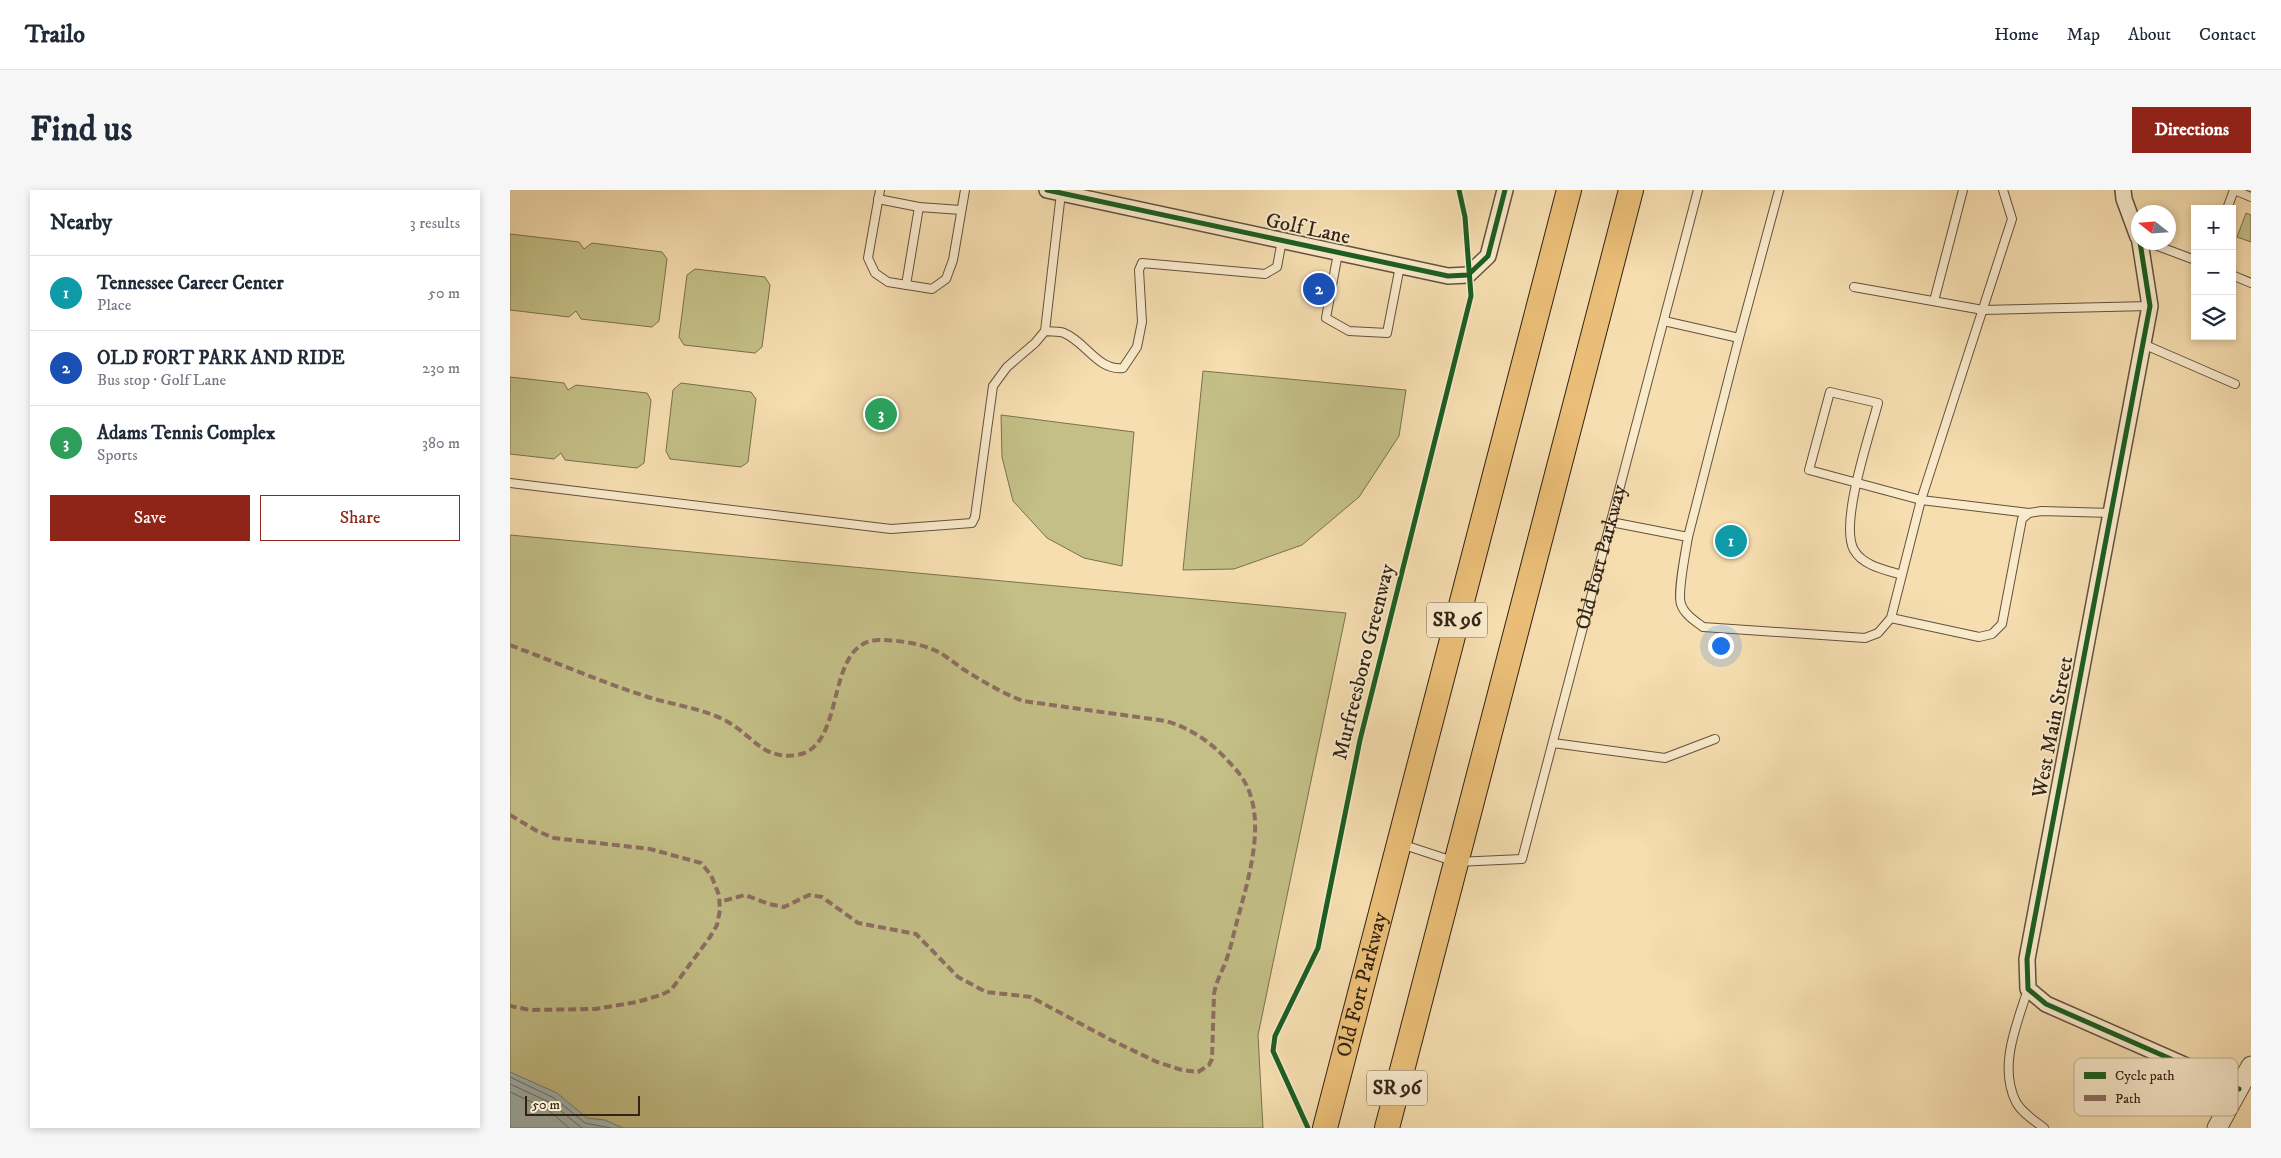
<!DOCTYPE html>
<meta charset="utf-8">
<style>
body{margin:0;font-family:"IM FELL DW Pica",serif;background:#f6f6f7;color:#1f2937}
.controls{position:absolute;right:15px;top:15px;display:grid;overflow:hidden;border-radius:0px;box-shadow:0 2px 8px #0003}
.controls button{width:45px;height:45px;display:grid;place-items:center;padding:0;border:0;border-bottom:1px solid #e0e1e3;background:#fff;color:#1f2937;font:25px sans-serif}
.compass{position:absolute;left:1621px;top:15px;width:45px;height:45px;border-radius:50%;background:#fff;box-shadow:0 2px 8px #0003;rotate:287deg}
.scale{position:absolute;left:15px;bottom:12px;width:115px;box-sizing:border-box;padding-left:5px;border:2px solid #322315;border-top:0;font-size:14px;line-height:18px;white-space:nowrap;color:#322315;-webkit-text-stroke:4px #f9eacc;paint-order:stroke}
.you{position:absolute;left:1210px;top:455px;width:18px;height:18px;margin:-12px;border:4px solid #fff;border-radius:50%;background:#1a73e8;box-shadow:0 0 0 8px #1a73e833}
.badge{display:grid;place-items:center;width:32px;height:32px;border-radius:50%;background:#8f2418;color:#fff;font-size:16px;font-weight:700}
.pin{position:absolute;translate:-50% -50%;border:2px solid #fff;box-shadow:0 1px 5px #0006}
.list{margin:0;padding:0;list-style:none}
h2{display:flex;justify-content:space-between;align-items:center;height:65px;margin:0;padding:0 20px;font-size:21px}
h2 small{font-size:16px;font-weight:400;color:#747a83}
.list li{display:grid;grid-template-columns:32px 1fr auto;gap:15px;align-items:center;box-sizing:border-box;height:75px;padding:0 20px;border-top:1px solid #e0e1e3}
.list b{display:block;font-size:19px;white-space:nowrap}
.list p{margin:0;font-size:16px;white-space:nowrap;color:#747a83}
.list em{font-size:16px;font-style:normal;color:#747a83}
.actions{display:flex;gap:10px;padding:15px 20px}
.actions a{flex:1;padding:11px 0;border:1px solid #8f2418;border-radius:0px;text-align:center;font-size:18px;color:#8f2418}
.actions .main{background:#8f2418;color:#fff}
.icon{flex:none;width:28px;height:28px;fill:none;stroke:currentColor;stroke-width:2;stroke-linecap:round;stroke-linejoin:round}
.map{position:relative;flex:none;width:1741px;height:938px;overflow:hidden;border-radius:0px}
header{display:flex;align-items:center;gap:30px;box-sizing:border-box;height:70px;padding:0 25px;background:#fff;border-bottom:1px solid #e0e1e3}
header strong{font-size:24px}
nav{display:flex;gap:28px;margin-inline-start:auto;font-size:18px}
.intro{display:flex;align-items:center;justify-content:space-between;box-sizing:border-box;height:120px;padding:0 30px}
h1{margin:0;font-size:35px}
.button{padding:12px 22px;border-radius:0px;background:#8f2418;color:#fff;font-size:18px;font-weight:700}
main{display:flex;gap:30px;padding:0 30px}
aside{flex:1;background:#fff;border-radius:0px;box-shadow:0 2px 8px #0003}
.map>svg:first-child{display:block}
.green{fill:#c3bf86;stroke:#7a714e}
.water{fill:#a1b9b7;stroke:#757d76}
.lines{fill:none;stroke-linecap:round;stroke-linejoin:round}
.shore{stroke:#6a6e66;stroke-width:1}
.service-casing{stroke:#63523c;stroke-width:10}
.minor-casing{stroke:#63523c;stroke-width:18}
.tertiary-casing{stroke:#63523c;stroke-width:21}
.primary-casing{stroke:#322315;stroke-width:26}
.service{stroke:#f9eacc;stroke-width:8}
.minor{stroke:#f9eacc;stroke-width:15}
.tertiary{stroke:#f9eacc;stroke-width:19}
.primary{stroke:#ebbf78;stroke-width:24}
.quiet{stroke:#8d6e63;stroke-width:4;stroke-dasharray:8 4;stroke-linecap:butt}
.cycleway-casing{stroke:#f9eacc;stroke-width:8}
.cycleway{stroke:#1b5e20;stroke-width:5}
.labels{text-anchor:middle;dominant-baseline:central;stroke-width:4;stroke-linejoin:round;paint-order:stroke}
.shield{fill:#f9eacc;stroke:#6e5f4c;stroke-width:1}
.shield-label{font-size:20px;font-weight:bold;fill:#322315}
.street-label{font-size:21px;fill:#322315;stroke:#f9eacc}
.key{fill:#f9eacc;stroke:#bdae95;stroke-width:1}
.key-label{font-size:14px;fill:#322315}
</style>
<header>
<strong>Trailo</strong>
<nav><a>Home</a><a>Map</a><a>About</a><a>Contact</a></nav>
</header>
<div class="intro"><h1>Find us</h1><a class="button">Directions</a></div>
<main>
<aside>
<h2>Nearby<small>3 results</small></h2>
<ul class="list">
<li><span class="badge" style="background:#0f9aa8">1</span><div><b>Tennessee Career Center</b><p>Place</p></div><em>50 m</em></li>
<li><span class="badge" style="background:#1a4fb4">2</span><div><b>OLD FORT PARK AND RIDE</b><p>Bus stop · Golf Lane</p></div><em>230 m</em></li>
<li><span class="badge" style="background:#2e9e5b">3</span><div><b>Adams Tennis Complex</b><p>Sports</p></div><em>380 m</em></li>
</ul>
<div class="actions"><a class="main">Save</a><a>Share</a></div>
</aside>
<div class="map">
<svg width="1741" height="938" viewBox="0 0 1741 938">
<rect width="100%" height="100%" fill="#f6deb0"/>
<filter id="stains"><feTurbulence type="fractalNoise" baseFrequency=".004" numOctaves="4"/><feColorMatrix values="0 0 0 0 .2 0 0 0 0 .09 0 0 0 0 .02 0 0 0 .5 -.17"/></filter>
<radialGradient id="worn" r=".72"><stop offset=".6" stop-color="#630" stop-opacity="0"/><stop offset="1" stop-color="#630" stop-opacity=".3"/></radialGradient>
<g class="green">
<polygon points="1736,23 1741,25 1741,52 1727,47"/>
<polygon points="0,44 69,52 74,59 82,53 152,62 157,69 149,131 142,137 71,129 66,121 59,127 0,120"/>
<polygon points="185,79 255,87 260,95 252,157 245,163 174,155 169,147 177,85"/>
<polygon points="693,181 896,200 889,246 849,307 792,355 724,379 673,380"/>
<polygon points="0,187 54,193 58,200 66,195 137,203 141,210 134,273 127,278 55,270 51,263 44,269 0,264"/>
<polygon points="171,193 241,202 246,209 238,272 231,277 160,269 156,261 163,200"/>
<polygon points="491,225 624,242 612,376 574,368 537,348 503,311 492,267"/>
<polygon points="0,345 836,423 748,845 753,938 0,938"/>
</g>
<polygon class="water" points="0,882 47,903 77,928 95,930 113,938 0,938"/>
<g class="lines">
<g class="shore">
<polyline points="0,887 44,908 75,933 101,938"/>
<polyline points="0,894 41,913 72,938"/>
<polyline points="0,902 37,919 59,938"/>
</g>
<g class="service-casing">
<g id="service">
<polyline points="370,0 358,68 365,83 378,92 422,99 436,89 443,70 455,0"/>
<polyline points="1493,0 1502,29 1411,310 1519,323"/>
<polyline points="368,9 409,17 451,20"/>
<polyline points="1717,19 1724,0 1741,7"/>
<polyline points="1637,52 1685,70"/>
<polyline points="828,63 816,128 839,141 877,143 890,76"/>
<polyline points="1722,85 1741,93"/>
<polyline points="396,95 409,17"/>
<polyline points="1344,97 1473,120 1640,116"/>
<polyline points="1424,111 1453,0"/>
<polyline points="1154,131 1229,148 1269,0"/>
<path d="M535 141C541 142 549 141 554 143 576 152 588 181 613 178L627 157 632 132 629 80 632 73 755 84 767 77 772 50"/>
<polyline points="1633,154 1725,194"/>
<polyline points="0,293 381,339 462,333 465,327 483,196 497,177 525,153 535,141 551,3"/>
<path d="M1101 332 1178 347C1176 360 1167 403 1171 414 1174 424 1185 431 1193 437L1355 448 1368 443 1381 428 1469 447 1482 444 1492 434 1512 329 1519 323 1532 321 1601 323"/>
<polyline points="1178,347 1229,148"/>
<path d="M1381 428 1411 310 1299 280 1320 202 1368 213C1360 244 1329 334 1344 360 1353 376 1376 380 1392 385"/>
<polyline points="1043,553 1155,568 1205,549"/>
<path id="s1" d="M891 654 946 672 1012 669 1188 0"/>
<path d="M1518 799C1507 834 1488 876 1506 912 1512 923 1525 931 1534 938"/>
</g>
</g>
<g class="minor-casing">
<g id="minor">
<polyline points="537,0 938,86 958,85 978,66 995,0"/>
<polyline points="1613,0 1614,9 1628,47"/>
<polyline points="1630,52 1640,116 1517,769 1518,799 1536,814 1729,899"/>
</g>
</g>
<g class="tertiary-casing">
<polyline id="tertiary" points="1707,938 1741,876"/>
</g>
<g class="primary-casing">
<g id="primary">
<path id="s2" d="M815 938 1059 0"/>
<polyline points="877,938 1121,0"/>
</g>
</g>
<use href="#service" class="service"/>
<use href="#minor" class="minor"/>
<use href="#tertiary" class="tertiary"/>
<use href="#primary" class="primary"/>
<g class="quiet">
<path d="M0 455C45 472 89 491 135 506 161 515 194 518 218 532 244 547 253 570 287 565 338 557 313 451 369 450 387 450 408 453 424 460 436 465 445 474 456 481 474 492 492 503 513 511L656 531C682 539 701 552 719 572 729 582 737 593 741 607 753 646 736 697 726 735 723 746 721 757 717 768 713 780 706 791 704 804L702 869 699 875 688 882 672 880 647 872 599 849 521 807 476 802 448 787 406 744 348 733 312 707 299 705 274 717 259 714 235 705 209 712"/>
<polyline points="0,625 27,641 44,648 140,659 191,673 201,685 209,705 210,720 207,735 200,747 161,800 151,805 127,812 85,819 20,820 0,816"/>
</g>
<g class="cycleway-casing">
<g id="cycleway">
<polyline points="537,0 938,86 958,85 978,66 995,0"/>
<polyline points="1630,52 1640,116 1517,769 1518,799 1536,814 1729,899"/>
<polyline points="798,938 763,861 765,846 808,758 850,550 961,106 955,27 949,0"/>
</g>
</g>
<use href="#cycleway" class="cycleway"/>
</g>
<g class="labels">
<g class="shield">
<rect x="917" y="412.5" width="60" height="35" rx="4"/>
<rect x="857" y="880.5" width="60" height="35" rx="4"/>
</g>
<g class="shield-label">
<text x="947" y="430">SR 96</text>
<text x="887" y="898">SR 96</text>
</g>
<g class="street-label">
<text transform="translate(798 39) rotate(12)">Golf Lane</text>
<text stroke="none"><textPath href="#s1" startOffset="436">Old Fort Parkway</textPath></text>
<text transform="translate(854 472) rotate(-76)">Murfreesboro Greenway</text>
<text transform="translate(1543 537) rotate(-79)">West Main Street</text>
<text stroke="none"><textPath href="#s2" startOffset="148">Old Fort Parkway</textPath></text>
</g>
</g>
<rect x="1564" y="868" width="164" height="58" rx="8" class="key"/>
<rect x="1574" y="882" width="22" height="7" fill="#1b5e20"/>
<rect x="1574" y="905" width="22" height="6" fill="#8d6e63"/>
<g class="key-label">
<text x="1605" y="890">Cycle path</text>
<text x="1605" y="913">Path</text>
</g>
<rect width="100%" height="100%" filter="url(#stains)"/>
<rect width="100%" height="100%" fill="url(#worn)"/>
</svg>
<div class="controls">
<button>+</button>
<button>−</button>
<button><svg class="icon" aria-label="layers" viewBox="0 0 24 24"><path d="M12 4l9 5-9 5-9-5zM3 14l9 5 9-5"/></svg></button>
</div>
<svg class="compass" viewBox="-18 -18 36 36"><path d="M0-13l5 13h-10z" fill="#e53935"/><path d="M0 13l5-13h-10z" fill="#747a83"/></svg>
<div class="scale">50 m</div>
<div class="you"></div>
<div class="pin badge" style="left:1221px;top:351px;background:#0f9aa8">1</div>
<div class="pin badge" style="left:809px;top:99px;background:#1a4fb4">2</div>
<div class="pin badge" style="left:371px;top:224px;background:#2e9e5b">3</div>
</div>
</main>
